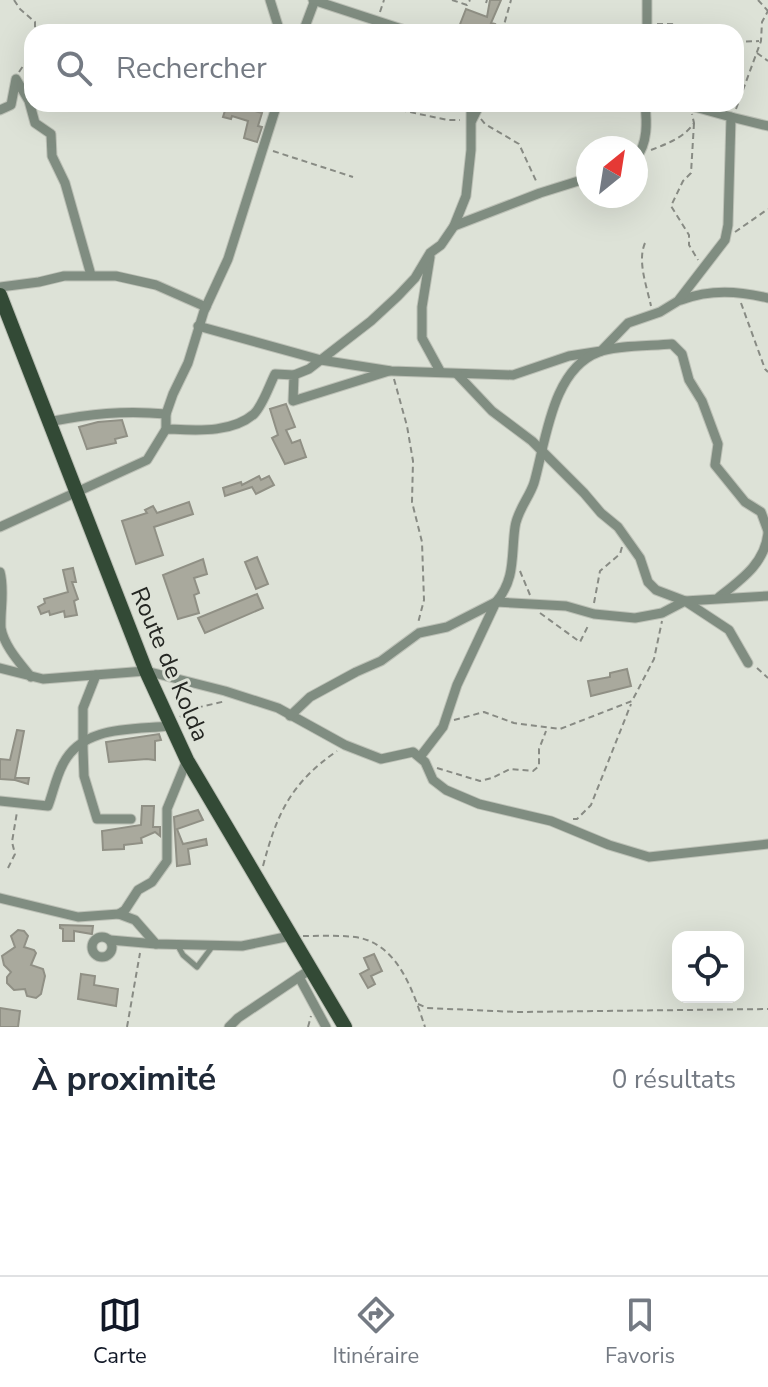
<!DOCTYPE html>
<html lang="fr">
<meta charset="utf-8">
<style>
body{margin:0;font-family:"Nunito Sans",sans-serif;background:#f2f2f3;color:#1f2937}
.controls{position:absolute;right:24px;bottom:24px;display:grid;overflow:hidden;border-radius:16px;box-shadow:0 8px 32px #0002}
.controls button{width:72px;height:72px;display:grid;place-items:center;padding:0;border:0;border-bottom:2px solid #e0e1e3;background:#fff;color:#1f2937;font:40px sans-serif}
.compass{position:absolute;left:576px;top:136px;width:72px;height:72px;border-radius:50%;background:#fff;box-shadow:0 8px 32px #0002;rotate:30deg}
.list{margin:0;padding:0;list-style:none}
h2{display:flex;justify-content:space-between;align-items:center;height:104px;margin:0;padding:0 32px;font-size:34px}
h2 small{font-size:26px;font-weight:400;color:#747a83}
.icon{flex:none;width:44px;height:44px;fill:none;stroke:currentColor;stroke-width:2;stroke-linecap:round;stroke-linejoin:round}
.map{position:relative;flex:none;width:768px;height:1027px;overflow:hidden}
.search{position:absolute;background:#fff;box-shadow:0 8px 32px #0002;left:24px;right:24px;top:24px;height:88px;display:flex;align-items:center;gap:20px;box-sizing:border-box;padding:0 28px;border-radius:24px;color:#747a83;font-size:30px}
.sheet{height:248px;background:#fff}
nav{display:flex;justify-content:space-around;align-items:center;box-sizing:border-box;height:112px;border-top:2px solid #e0e1e3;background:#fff;font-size:22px;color:#747a83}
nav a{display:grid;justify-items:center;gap:4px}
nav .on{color:#111827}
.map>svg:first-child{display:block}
.building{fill:#a9a99d;stroke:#909085;stroke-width:2}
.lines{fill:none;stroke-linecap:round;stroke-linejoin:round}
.service-casing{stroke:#bcc0b6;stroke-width:7}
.minor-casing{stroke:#bcc0b6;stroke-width:11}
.primary-casing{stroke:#bcc0b6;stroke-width:16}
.path{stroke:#888b84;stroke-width:2;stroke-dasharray:6 4;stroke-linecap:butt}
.service{stroke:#808d81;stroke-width:5}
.minor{stroke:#808d81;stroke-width:9}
.primary{stroke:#334a36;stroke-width:14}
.labels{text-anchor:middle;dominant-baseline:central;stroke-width:6;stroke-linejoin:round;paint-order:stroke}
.street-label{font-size:24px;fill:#242622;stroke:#dde2d7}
</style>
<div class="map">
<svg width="768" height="1027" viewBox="0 0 768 1027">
<rect width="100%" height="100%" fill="#dde2d7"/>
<g class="building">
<polygon points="490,0 501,0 491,23 495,24 492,32 478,30 457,32 466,9 487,17"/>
<polygon points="227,104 249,104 248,109 262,113 258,126 262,127 257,142 244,138 248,121 232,116 231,119 223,117"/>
<polygon points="286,404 295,427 286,430 292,443 300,440 306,457 285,464 272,438 278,435 270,409"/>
<polygon points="122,420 127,436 115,439 116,443 87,449 79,427 98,422"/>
<polygon points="259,476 261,480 269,476 274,485 256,494 252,487 225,496 223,488 241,482 242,485"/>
<polygon points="189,502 193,514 154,527 163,555 136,564 122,521 147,513 145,510 153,506 157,513"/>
<polygon points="257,557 268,584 256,589 245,562"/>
<polygon points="203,559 207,574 194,578 199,593 194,595 199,613 178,619 163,575"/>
<polygon points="73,568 76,582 72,582 78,599 74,601 77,615 65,617 64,611 50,615 49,611 41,614 38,607 45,603 44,599 68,592 63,570"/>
<polygon points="257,594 263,608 205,633 198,618"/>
<polygon points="627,669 631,686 591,696 588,681 610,677 610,673"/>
<polygon points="17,730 24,731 15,778 29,778 28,784 15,780 0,779 0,759 10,760"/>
<polygon points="159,734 161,740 155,741 155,760 147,759 109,762 106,742"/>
<polygon points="142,806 154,806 153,827 160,827 160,836 155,832 141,838 142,843 124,845 124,849 103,850 102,831 141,825"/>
<polygon points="198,810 203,820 177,829 183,844 206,839 207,845 188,849 190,864 177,866 174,817"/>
<polygon points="60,925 93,926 92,934 74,931 74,941 63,941 63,929 60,928"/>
<polygon points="18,930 24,931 28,936 24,947 34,950 36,953 31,965 43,969 45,976 41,994 36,998 27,996 25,989 14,990 7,983 7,977 11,972 4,965 2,956 15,947 11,936"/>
<polygon points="374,954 382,971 371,976 375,984 368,988 360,974 369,969 364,958"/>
<polygon points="81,974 95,976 94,985 118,989 116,1006 78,999"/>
<polygon points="0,1008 20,1011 18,1027 0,1027"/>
</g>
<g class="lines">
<g class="service-casing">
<polyline id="service" points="178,946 183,955 197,967 212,947"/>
</g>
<g class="minor-casing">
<g id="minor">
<polyline points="270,0 280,32"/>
<polyline points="313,0 411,32"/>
<polyline points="303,32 315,0"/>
<polyline points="647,32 647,0"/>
<polyline points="0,110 11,105 16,79 29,101 35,123 51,134 52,156 65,183 91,275"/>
<polyline points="731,117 768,126"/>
<polyline points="472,120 480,104"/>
<path d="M636 158C648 143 647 122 645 104"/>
<polyline points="454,226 540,193 588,178"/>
<polyline points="430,257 422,307 422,338 440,371"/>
<polyline points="0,287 39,282 64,276 116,276 156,285 206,307"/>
<path d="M681 300C711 289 738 291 768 298"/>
<polyline points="198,326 321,360 391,371 513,375 569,356 601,351 628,323 660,312 678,301 725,240 728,225 731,117 684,104"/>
<polyline points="457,374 492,411 532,441 584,493 601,513 618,527 640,558 648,582 656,590 685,601 729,630 748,663"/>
<polyline points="294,375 309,369 371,321 398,296 415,278 430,253 441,245 454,226 466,196 471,150 471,104"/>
<path d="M48 422C90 414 123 410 166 414"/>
<path d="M166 429C194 430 231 434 254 414 263 405 269 386 275 374L294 375 293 401 389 371"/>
<polyline points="0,527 147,460 166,429 166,414 173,394 188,363 204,311 228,259 277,104"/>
<path d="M0 572C5 590 0 610 1 628 4 646 20 663 31 677"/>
<path d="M719 597C742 579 765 563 768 533"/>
<polyline points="0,668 43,679 146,671 225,691 278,708 345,745 381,759 413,752 425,762 433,780 446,790 479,804 551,821 609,845 649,857 768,844"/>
<polyline points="96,675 83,708 83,749 84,776 97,819 131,819"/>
<polyline points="290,716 310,697 356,672 381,661 419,633 447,627 496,602 566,606 594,614 635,618 662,613 685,601 768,596"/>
<path d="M420 757 443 727 457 685 496 602C516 579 511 555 515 527 517 511 529 498 534 483 546 441 552 369 599 352 618 345 651 346 672 344L682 354 689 380 702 401 718 444 715 465 745 502 761 512 768 531"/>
<path d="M0 801 48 806C53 793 56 777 63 764 83 725 132 730 170 726"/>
<polyline points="0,898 78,917 119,914 135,920 156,944 242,946 290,936"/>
<polyline points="119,914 125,910 138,890 152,882 167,861 167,809 187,760"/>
<circle cx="102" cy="947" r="10"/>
<polyline points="110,940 156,944"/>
<polyline points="299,977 326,1027"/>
<polyline points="229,1027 238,1018 311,969"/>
</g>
</g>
<g class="primary-casing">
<polyline id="primary" points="0,295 146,671 187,760 345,1027"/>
</g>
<g class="path">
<polyline points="14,0 20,9 35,22 35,32"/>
<polyline points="452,0 467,5 470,0"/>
<polyline points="758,0 768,11"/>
<polyline points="486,3 487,0"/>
<polyline points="380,12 384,0"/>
<polyline points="657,24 672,24 698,32"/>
<polyline points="502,32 511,0"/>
<polyline points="736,42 759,41"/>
<polyline points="757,53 768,61"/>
<polyline points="19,72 32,53"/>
<polyline points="371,104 448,120 460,120"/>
<polyline points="736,109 761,41 762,22 768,11"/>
<polyline points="481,119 485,124 519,144 537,183"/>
<polyline points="694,123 691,173 683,181 671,206 689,235 689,245 698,260"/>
<path d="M651 150C666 144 684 138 694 123L692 114"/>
<polyline points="273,151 353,177"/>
<polyline points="735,232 768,209"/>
<path d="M645 243C637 261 647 287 651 306"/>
<polyline points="741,303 765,369 768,372"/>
<polyline points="394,379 407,426 413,461 412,502 422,542 424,600 418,623"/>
<polyline points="520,571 530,595"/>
<polyline points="594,603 600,571 620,554 622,547"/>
<polyline points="540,613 580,642 589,624"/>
<polyline points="757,668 768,678"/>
<polyline points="180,717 187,710 226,701"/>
<polyline points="454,720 484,712 514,723 560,729 632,701 654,659 662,621"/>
<polyline points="437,768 480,781 492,778 510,769 533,771 539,766 539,749 546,731"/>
<polyline points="573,819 577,819 591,805 631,704"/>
<path d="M263 866C277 813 291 783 337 751"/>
<polyline points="8,868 15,854 12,842 17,812"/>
<path d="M303 936C320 936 338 935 355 937 398 943 413 991 425 1027"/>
<polyline points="418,1004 427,1008 517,1012 768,1009"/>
<polyline points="127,1027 140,953"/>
<polyline points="308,1027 311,1016"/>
</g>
<use href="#service" class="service"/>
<use href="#minor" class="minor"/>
<use href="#primary" class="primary"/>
</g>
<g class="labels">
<g class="street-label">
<text transform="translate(170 664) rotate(67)">Route de Kolda</text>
</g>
</g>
</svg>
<div class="controls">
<button><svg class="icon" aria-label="locate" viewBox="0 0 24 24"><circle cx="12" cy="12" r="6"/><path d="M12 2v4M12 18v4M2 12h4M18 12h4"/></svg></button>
</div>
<svg class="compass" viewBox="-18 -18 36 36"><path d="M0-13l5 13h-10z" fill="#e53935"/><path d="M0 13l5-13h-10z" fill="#747a83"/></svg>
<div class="search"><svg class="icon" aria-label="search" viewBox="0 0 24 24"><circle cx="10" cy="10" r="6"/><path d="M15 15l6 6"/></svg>Rechercher</div>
</div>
<section class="sheet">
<h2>À proximité<small>0 résultats</small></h2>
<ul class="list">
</ul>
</section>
<nav>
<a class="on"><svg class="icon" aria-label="map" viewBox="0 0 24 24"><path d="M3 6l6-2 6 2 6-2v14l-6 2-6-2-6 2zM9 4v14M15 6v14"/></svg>Carte</a>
<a><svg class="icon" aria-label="directions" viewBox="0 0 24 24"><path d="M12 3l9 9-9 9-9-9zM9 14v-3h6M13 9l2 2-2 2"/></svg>Itinéraire</a>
<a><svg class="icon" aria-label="saved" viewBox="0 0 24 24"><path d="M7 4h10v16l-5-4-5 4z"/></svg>Favoris</a>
</nav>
